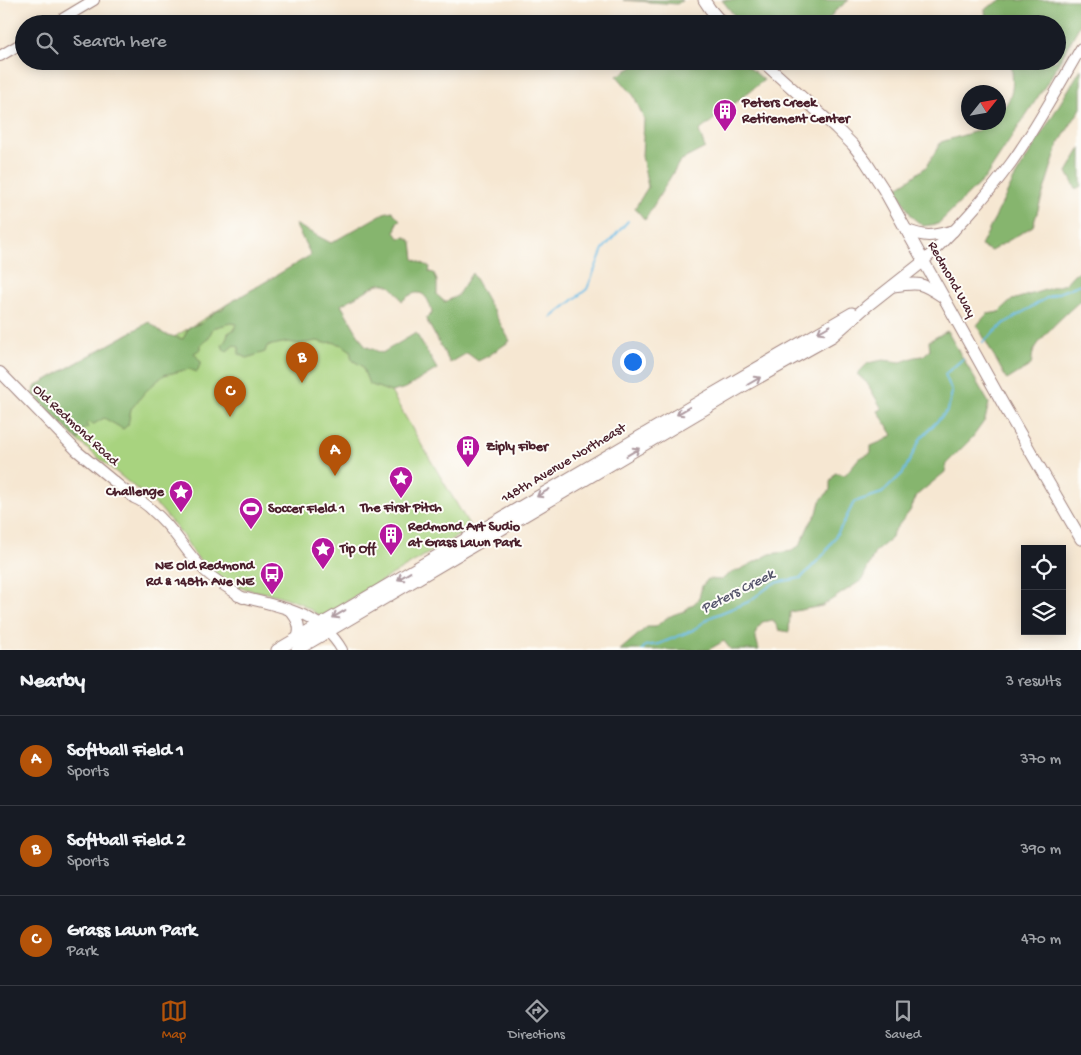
<!DOCTYPE html>
<style>
body{margin:0;font-family:"Gochi Hand",sans-serif;background:#242831;color:#f1f3f6}
.controls{position:absolute;right:15px;bottom:15px;display:grid;overflow:hidden;border-radius:0px;box-shadow:0 2px 12px #0003}
.controls button{width:45px;height:45px;display:grid;place-items:center;padding:0;border:0;border-bottom:1px solid #363941;background:#171b24;color:#f1f3f6;font:25px sans-serif}
.compass{position:absolute;left:961px;top:85px;width:45px;height:45px;border-radius:50%;background:#171b24;box-shadow:0 2px 12px #0003;rotate:59deg}
.you{position:absolute;left:632px;top:361px;width:18px;height:18px;margin:-12px;border:4px solid #fff;border-radius:50%;background:#1a73e8;box-shadow:0 0 0 8px #1a73e833}
.badge{display:grid;place-items:center;width:32px;height:32px;border-radius:50%;background:#b45309;color:#fff;font-size:16px;font-weight:700}
.pin{position:absolute;translate:-50% -41px;filter:drop-shadow(0 1px 2px #0008)}
.pin::after{content:'';position:absolute;top:26px;width:18px;height:15px;background:inherit;clip-path:polygon(0 0,100% 0,50% 100%)}
.list{margin:0;padding:0;list-style:none}
h2{display:flex;justify-content:space-between;align-items:center;height:65px;margin:0;padding:0 20px;font-size:21px}
h2 small{font-size:16px;font-weight:400;color:#9ea1a6}
.list li{display:grid;grid-template-columns:32px 1fr auto;gap:15px;align-items:center;box-sizing:border-box;height:90px;padding:0 20px;border-top:1px solid #363941}
.list b{display:block;font-size:19px;white-space:nowrap}
.list p{margin:0;font-size:16px;white-space:nowrap;color:#9ea1a6}
.list em{font-size:16px;font-style:normal;color:#9ea1a6}
.icon{flex:none;width:28px;height:28px;fill:none;stroke:currentColor;stroke-width:2;stroke-linecap:round;stroke-linejoin:round}
.map{position:relative;flex:none;width:1081px;height:650px;overflow:hidden}
.search{position:absolute;background:#171b24;box-shadow:0 2px 12px #0003;left:15px;right:15px;top:15px;height:55px;display:flex;align-items:center;gap:12px;box-sizing:border-box;padding:0 18px;border-radius:28px;color:#9ea1a6;font-size:19px}
.sheet{height:335px;background:#171b24}
nav{display:flex;justify-content:space-around;align-items:center;box-sizing:border-box;height:70px;border-top:1px solid #363941;background:#171b24;font-size:14px;color:#9ea1a6}
nav a{display:grid;justify-items:center;gap:2px}
nav .on{color:#b45309}
.map>svg:first-child{display:block}
.green{fill:#a8d37f;stroke:#797955}
.forest{fill:#86b56e;stroke:#686a4c}
.lines{fill:none;stroke-linecap:round;stroke-linejoin:round}
.stream{stroke:#6bbce6;stroke-width:2}
.secondary-casing{stroke:#a0837e;stroke-width:12}
.primary-casing{stroke:#a0837e;stroke-width:13}
.secondary{stroke:#fff;stroke-width:10}
.primary{stroke:#fff;stroke-width:11}
.oneway{stroke:#ae9aa0}
.labels{text-anchor:middle;dominant-baseline:central;stroke-width:4;stroke-linejoin:round;paint-order:stroke}
.poi-label{font-size:14px;font-weight:bold;fill:#4a1f2b;stroke:#fdfcf7;text-anchor:start}
.street-label{font-size:14px;fill:#4a1f2b;stroke:#fdfcf7}
.water-label{font-size:15px;font-style:italic;fill:#56566c;stroke:#fdfcf7}
</style>
<div class="map">
<svg width="1081" height="650" viewBox="0 0 1081 650">
<rect width="100%" height="100%" fill="#fdfcf7"/>
<filter id="ink" filterUnits="userSpaceOnUse"><feTurbulence type="fractalNoise" baseFrequency=".02" numOctaves="2"/><feDisplacementMap in="SourceGraphic" scale="10" xChannelSelector="R" yChannelSelector="G"/><feConvolveMatrix kernelMatrix="1 2 1 2 8 2 1 2 1" color-interpolation-filters="sRGB"/></filter>
<filter id="wash" filterUnits="userSpaceOnUse"><feTurbulence type="fractalNoise" baseFrequency=".0096" numOctaves="4" result="noise"/><feDisplacementMap in="SourceGraphic" scale="20" xChannelSelector="R" yChannelSelector="G"/><feGaussianBlur stdDeviation="1.12" result="paint"/><feColorMatrix in="noise" values="0 0 0 0 0 0 0 0 0 0 0 0 0 0 0 0 0 1.4 0 .05"/><feComposite in="paint" operator="in"/></filter>
<g filter="url(#wash)">
<rect width="100%" height="100%" fill="#f6e7d2"/>
<polygon class="green" points="312,255 421,444 471,528 322,616 317,614 300,603 277,595 236,587 214,576 196,556 183,536 160,508 78,441 33,394 36,386 149,322 163,344 226,305"/>
<g class="forest">
<polygon points="623,0 683,0 677,4"/>
<polygon points="722,0 849,0 835,11 825,24 741,24"/>
<path d="M1001 0H1081V23L1049 80 985 178 938 224 923 226 912 217 896 188 910 179 926 167 941 142 977 131 986 123 998 122 999 112C1016 97 1013 82 1011 61H1057V24H986L985 9Z"/>
<polygon points="643,61 742,61 764,80 699,131 705,148 680,161 645,220 635,208 648,187 642,156 644,119 634,96 617,76"/>
<polygon points="1081,69 1081,108 1058,145 1033,226 991,251 981,246 1014,179"/>
<polygon points="1081,148 1081,186 1076,189 1067,172"/>
<path d="M392 211 400 220 397 222 395 232 399 238 406 237 412 242 414 259 430 267 429 272 434 273 437 281V295L445 302 457 296 472 273 510 341 488 356 478 361 467 353 450 363 426 319 432 313C428 293 419 286 402 301 396 291 389 280 376 285L341 305 365 346 382 353 416 333 437 369 406 388 391 392 369 384 362 366 352 360 350 350 342 345 332 342 325 343 317 341 299 344 288 342 267 346 265 352 247 358 239 354V347L234 345 227 351 224 350 222 345 226 340 228 333 235 329 236 324 231 323 213 328 208 339 201 344V349L194 353 201 362 197 372 189 369 164 375 146 391 131 409 128 425 123 429 104 418 94 424 88 422 86 424 88 427 77 433 80 438 78 440 33 394 36 386 149 322 164 334 183 339 189 327 202 323 215 312 223 309 226 305 311 255 295 224 331 243 384 213Z"/>
<path d="M1081 271V300C1067 313 1040 336 1033 353 1032 356 1032 361 1031 365L1007 380 977 325 987 314 999 312 1012 300 1065 284 1074 274Z"/>
<path d="M947 331 989 403 985 420 972 438 946 464 945 472 917 495 910 511 893 532 892 538 875 552 862 580 822 606 790 612 789 632 779 630 773 620 762 622 755 634 759 650H731L724 641 708 650H620L647 627H656C664 618 673 614 685 611L687 608 695 603 699 598 702 586 708 579 721 580 731 573 741 569 770 554 792 551 800 545 809 525 817 513 820 501 830 490V482L835 473 845 475 859 458 871 453V446L885 440 893 435 878 411 882 409 867 383 857 374 868 363 883 360 901 362 915 357 923 356 930 350 929 341Z"/>
</g>
<g class="lines">
<g class="stream">
<polyline points="551,318 587,289 603,249 628,221"/>
<polyline points="983,342 1005,323 1048,297 1081,284"/>
<polyline points="642,650 645,646 659,644 693,630 711,617 748,602 774,583 801,578 825,553 843,524 854,502 882,493 903,473 921,438 948,410 952,392 945,374 963,359"/>
</g>
</g>
</g>
<g filter="url(#ink)">
<g class="lines">
<g class="secondary-casing">
<g id="secondary">
<polyline points="54,24 94,0"/>
<polyline points="0,56 24,42"/>
<path d="M924 261C955 230 985 199 1011 163 1037 127 1058 87 1081 48"/>
<path d="M0 372 77 451 134 498C142 501 147 505 153 511 174 528 184 550 202 568 213 580 229 588 243 598"/>
<path d="M238 596C277 606 320 611 342 650"/>
<path d="M289 610C297 618 302 627 297 638"/>
</g>
</g>
<g class="primary-casing">
<g id="primary">
<polyline points="704,0 710,9 723,24"/>
<polyline points="762,61 836,128 853,145 866,162 884,190 1003,404 1081,539"/>
<path d="M906 230C927 238 932 236 953 231"/>
<path d="M893 286C919 282 921 282 943 297"/>
<polyline points="277,650 707,397 852,313"/>
<polyline points="297,650 744,386 833,336 867,306 924,261"/>
</g>
</g>
<use href="#secondary" class="secondary"/>
<use href="#primary" class="primary"/>
</g>
<defs><path id="oneway-shaft" d="M-6 0H5M1.5-3L5.5 0L1.5 3" fill="none" stroke-width="1.6" stroke-linecap="round" stroke-linejoin="round" transform="scale(1.25)"/></defs>
<g class="oneway">
<use href="#oneway-shaft" transform="translate(824 329) rotate(150)"/>
<use href="#oneway-shaft" transform="translate(754 381) rotate(-30)"/>
<use href="#oneway-shaft" transform="translate(683 411) rotate(149)"/>
<use href="#oneway-shaft" transform="translate(633 452) rotate(-31)"/>
<use href="#oneway-shaft" transform="translate(543 493) rotate(149)"/>
<use href="#oneway-shaft" transform="translate(404 576) rotate(149)"/>
<use href="#oneway-shaft" transform="translate(339 614) rotate(149)"/>
</g>
</g>
<defs>
<g id="building-pin" transform="scale(1.25)"><path d="M0 17L-7.5 6A9.5 9.5 0 1 1 7.5 6Z" fill="#b5179e" stroke="#fdfcf7"/><path d="M-4-6H4V6H1V3H-1V6H-4ZM-2.5-4.3h1.7v1.8h-1.7ZM.8-4.3h1.7v1.8H.8ZM-2.5-1h1.7V.8h-1.7ZM.8-1h1.7V.8H.8Z" fill="#fff"/></g>
<g id="sight-pin" transform="scale(1.25)"><path d="M0 17L-7.5 6A9.5 9.5 0 1 1 7.5 6Z" fill="#b5179e" stroke="#fdfcf7"/><path d="M0-6L1.8-2.2L6-1.7L2.9 1.2L3.7 5.4L0 3.3L-3.7 5.4L-2.9 1.2L-6-1.7L-1.8-2.2Z" fill="#fff"/></g>
<g id="stadium-pin" transform="scale(1.25)"><path d="M0 17L-7.5 6A9.5 9.5 0 1 1 7.5 6Z" fill="#b5179e" stroke="#fdfcf7"/><path d="M0-5a6.5 5 0 1 0 0 10a6.5 5 0 1 0 0-10ZM-3.5-1.8h7v3.6h-7Z" fill="#fff"/></g>
<g id="bus-pin" transform="scale(1.25)"><path d="M0 17L-7.5 6A9.5 9.5 0 1 1 7.5 6Z" fill="#b5179e" stroke="#fdfcf7"/><path d="M-5-6H5V4H4V6H2V4H-2V6H-4V4H-5ZM-3.5-4V0h7V-4ZM-3.5 1.2v1.5H-2V1.2ZM2 1.2v1.5H3.5V1.2Z" fill="#fff"/></g>
</defs>
<g fill-rule="evenodd">
<use href="#building-pin" x="725" y="111"/>
<use href="#building-pin" x="468" y="447"/>
<use href="#sight-pin" x="401" y="478"/>
<use href="#sight-pin" x="181" y="492"/>
<use href="#stadium-pin" x="251" y="509"/>
<use href="#building-pin" x="391" y="535"/>
<use href="#sight-pin" x="323" y="549"/>
<use href="#bus-pin" x="272" y="574"/>
</g>
<g class="labels">
<g class="poi-label">
<text x="742" y="103">Peters Creek<tspan x="742" dy="16">Retirement Center</tspan></text>
<text x="486" y="447">Ziply Fiber</text>
<text x="164" y="492" text-anchor="end">Challenge</text>
<text x="401" y="508" text-anchor="middle">The First Pitch</text>
<text x="268" y="509">Soccer FIeld 1</text>
<text x="408" y="527">Redmond Art Sudio<tspan x="408" dy="16">at Grass Lawn Park</tspan></text>
<text x="340" y="549">Tip Off</text>
<text x="254" y="566" text-anchor="end">NE Old Redmond<tspan x="254" dy="16">Rd &amp; 148th Ave NE</tspan></text>
</g>
<g class="street-label">
<text transform="translate(951 280) rotate(61)">Redmond Way</text>
<text transform="translate(75 426) rotate(43)">Old Redmond Road</text>
<text transform="translate(564 464) rotate(-31)">148th Avenue Northeast</text>
</g>
<g class="water-label">
<text transform="translate(738 592) rotate(-27)">Peters Creek</text>
</g>
</g>
</svg>
<div class="controls">
<button><svg class="icon" aria-label="locate" viewBox="0 0 24 24"><circle cx="12" cy="12" r="6"/><path d="M12 2v4M12 18v4M2 12h4M18 12h4"/></svg></button>
<button><svg class="icon" aria-label="layers" viewBox="0 0 24 24"><path d="M12 4l9 5-9 5-9-5zM3 14l9 5 9-5"/></svg></button>
</div>
<svg class="compass" viewBox="-18 -18 36 36"><path d="M0-13l5 13h-10z" fill="#e53935"/><path d="M0 13l5-13h-10z" fill="#9ea1a6"/></svg>
<div class="you"></div>
<div class="pin badge" style="left:335px;top:476px">A</div>
<div class="pin badge" style="left:302px;top:383px">B</div>
<div class="pin badge" style="left:230px;top:417px">C</div>
<div class="search"><svg class="icon" aria-label="search" viewBox="0 0 24 24"><circle cx="10" cy="10" r="6"/><path d="M15 15l6 6"/></svg>Search here</div>
</div>
<section class="sheet">
<h2>Nearby<small>3 results</small></h2>
<ul class="list">
<li><span class="badge">A</span><div><b>Softball Field 1</b><p>Sports</p></div><em>370 m</em></li>
<li><span class="badge">B</span><div><b>Softball Field 2</b><p>Sports</p></div><em>390 m</em></li>
<li><span class="badge">C</span><div><b>Grass Lawn Park</b><p>Park</p></div><em>470 m</em></li>
</ul>
</section>
<nav>
<a class="on"><svg class="icon" aria-label="map" viewBox="0 0 24 24"><path d="M3 6l6-2 6 2 6-2v14l-6 2-6-2-6 2zM9 4v14M15 6v14"/></svg>Map</a>
<a><svg class="icon" aria-label="directions" viewBox="0 0 24 24"><path d="M12 3l9 9-9 9-9-9zM9 14v-3h6M13 9l2 2-2 2"/></svg>Directions</a>
<a><svg class="icon" aria-label="saved" viewBox="0 0 24 24"><path d="M7 4h10v16l-5-4-5 4z"/></svg>Saved</a>
</nav>
